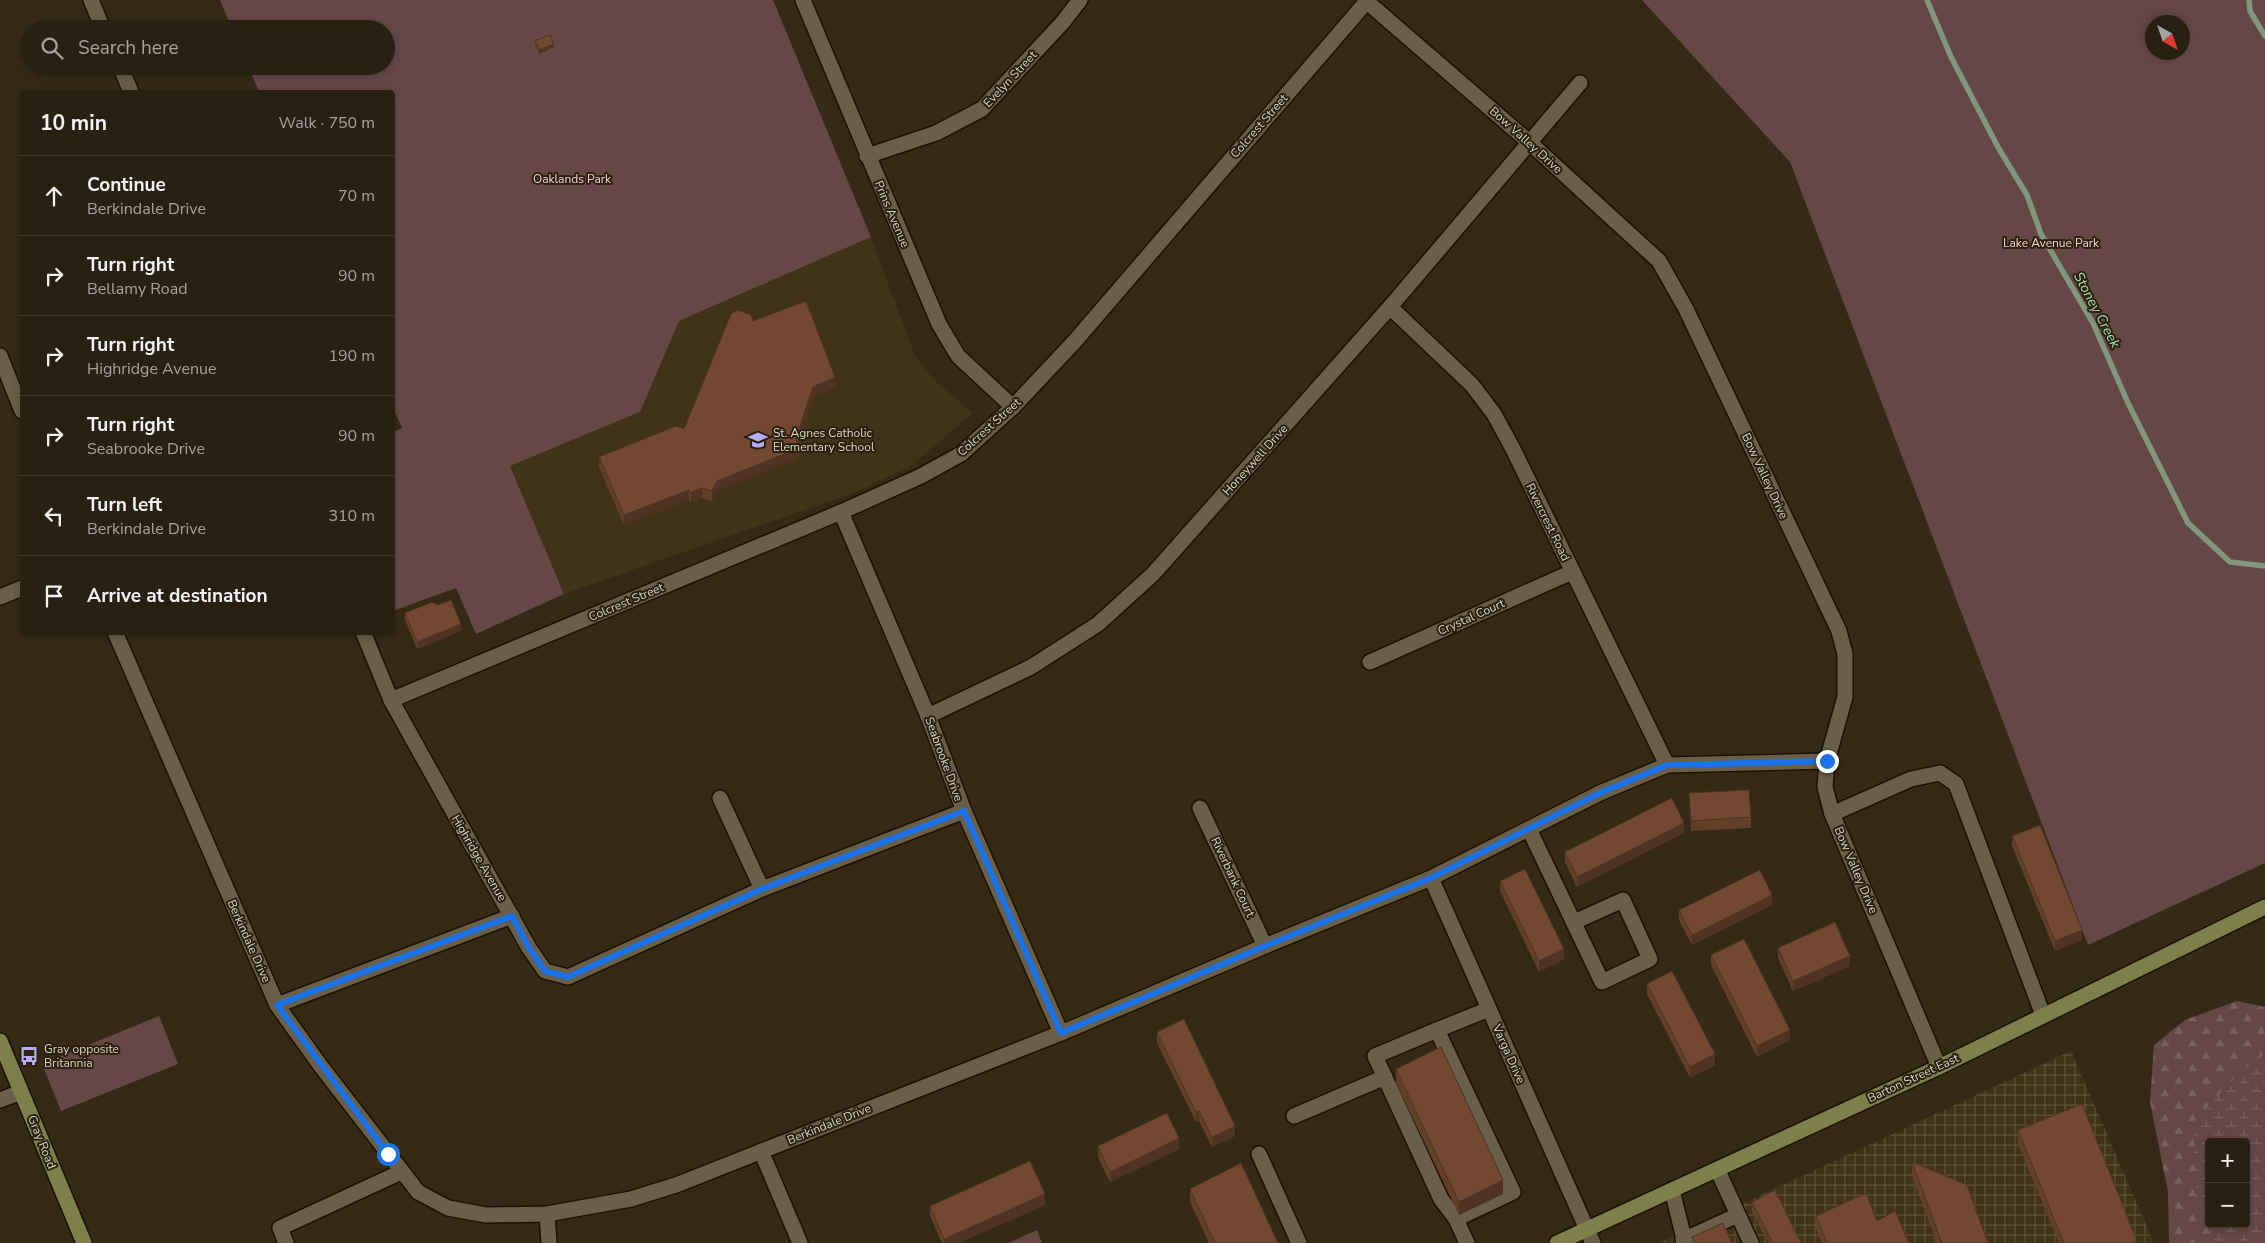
<!DOCTYPE html>
<meta charset="utf-8">
<style>
body{margin:0;font-family:"Nunito Sans",sans-serif;background:#302819;color:#f1f3f6}
.controls{position:absolute;right:15px;bottom:15px;display:grid;overflow:hidden;border-radius:5px;box-shadow:0 2px 8px #0003}
.controls button{width:45px;height:45px;display:grid;place-items:center;padding:0;border:0;border-bottom:1px solid #443e30;background:#282010;color:#f1f3f6;font:25px sans-serif}
.compass{position:absolute;left:2145px;top:15px;width:45px;height:45px;border-radius:50%;background:#282010;box-shadow:0 2px 8px #0003;rotate:140deg}
.stop{position:absolute;width:15px;height:15px;margin:-11px;border:4px solid #1a73e8;border-radius:50%;background:#fff}
.stop.end{background:#1a73e8;border-color:#fff;box-shadow:0 1px 5px #0008}
.list{margin:0;padding:0;list-style:none}
h2{display:flex;justify-content:space-between;align-items:center;height:65px;margin:0;padding:0 20px;font-size:21px}
h2 small{font-size:16px;font-weight:400;color:#a5a39f}
.list li{display:grid;grid-template-columns:32px 1fr auto;gap:15px;align-items:center;box-sizing:border-box;height:80px;padding:0 20px;border-top:1px solid #443e30}
.list b{display:block;font-size:19px;white-space:nowrap}
.list p{margin:0;font-size:16px;white-space:nowrap;color:#a5a39f}
.list em{font-size:16px;font-style:normal;color:#a5a39f}
.icon{flex:none;width:28px;height:28px;fill:none;stroke:currentColor;stroke-width:2;stroke-linecap:round;stroke-linejoin:round}
.map{position:relative;flex:none;width:2265px;height:1243px;overflow:hidden}
.search{position:absolute;background:#282010;box-shadow:0 2px 8px #0003;left:20px;top:20px;width:375px;height:55px;display:flex;align-items:center;gap:12px;box-sizing:border-box;padding:0 18px;border-radius:28px;color:#a5a39f;font-size:19px}
.panel{position:absolute;background:#282010;box-shadow:0 2px 8px #0003;left:20px;top:90px;width:375px;height:545px;border-radius:5px}
.map>svg:first-child{display:block}
.built{fill:#413317}
.industrial{fill:url(#industrial-grid)}
.forest{fill:url(#forest-firs);fill-rule:evenodd}
.wetland{fill:url(#wetland-marsh);fill-rule:evenodd}
.green{fill:#654746;fill-rule:evenodd}
.lines{fill:none;stroke-linecap:round;stroke-linejoin:round}
.stream{stroke:#80977c;stroke-width:5.5}
.minor-casing{stroke:#1c1201;stroke-width:18}
.major-casing{stroke:#1c1201;stroke-width:18}
.minor{stroke:#6a5f48;stroke-width:15}
.major{stroke:#7e804c;stroke-width:15}
.wall{fill:#623f29}
.shaded-wall{fill:#503322}
.building{fill:#724930;stroke:#503322}
.route{stroke:#1a73e8;stroke-width:6}
.labels{text-anchor:middle;dominant-baseline:central;stroke-width:4;stroke-linejoin:round;paint-order:stroke}
.street-label{font-size:12px;fill:#dcd5c9;stroke:#2b200b}
.park-label{font-size:12px;fill:#f5d3d1;stroke:#2b200b}
.poi-label{font-size:12px;fill:#dcd5c9;stroke:#2b200b;text-anchor:start}
.water-label{font-size:14px;font-style:italic;fill:#a4e0aa;stroke:#2b200b}
</style>
<div class="map">
<svg width="2265" height="1243" viewBox="0 0 2265 1243">
<defs>
<pattern id="industrial-grid" width="8" height="8" patternUnits="userSpaceOnUse" patternTransform="scale(1.25)"><rect width="8" height="8" fill="#413317"/><path d="M0 4h8M4 0v8" fill="none" stroke="#5c5037"/></pattern>
<pattern id="forest-firs" width="22" height="20" patternUnits="userSpaceOnUse" patternTransform="scale(1.25)"><rect width="22" height="20" fill="#654746"/><path d="M5 1l3.5 6h-7zM16 11l3.5 6h-7z" fill="#7a615f"/></pattern>
<pattern id="wetland-marsh" width="20" height="14" patternUnits="userSpaceOnUse" patternTransform="scale(1.25)"><rect width="20" height="14" fill="#654746"/><path d="M1 5h8M5 5V1M11 12h8M15 12V8" fill="none" stroke="#7a615f"/></pattern>
</defs>
<rect width="100%" height="100%" fill="#352a15"/>
<polygon class="built" points="871,237 915,356 936,382 973,413 908,468 853,493 564,594 510,466 640,412 679,321"/>
<polygon class="industrial" points="2071,1051 2154,1243 1658,1243"/>
<path class="forest" d="M2237 1001 2265 1007V1243H2169L2168 1192 2150 1102 2154 1045 2185 1020ZM2209 1142H2246V1224H2209Z"/>
<path class="wetland" d="M2265 1053V1243H2213L2195 1182 2194 1121 2240 1072ZM2209 1142H2246V1224H2209Z"/>
<g class="green">
<polygon points="220,0 773,0 871,237 679,321 640,412 510,466 564,594 476,634 456,588 393,611 393,432 402,428 392,406 392,92 259,92 248,66 386,66 386,29 232,29"/>
<path d="M1642 0H2265V863L2088 945 1790 162ZM2152 22H2182V52H2152Z"/>
<polygon points="159,1016 178,1064 61,1111 42,1064"/>
<polygon points="1037,1230 1042,1243 1008,1243"/>
</g>
<g class="lines">
<g class="stream">
<polyline points="1927,0 1951,57 1999,149 2027,195 2041,234 2093,323 2128,403 2188,523 2230,562 2265,566"/>
<polyline points="2249,0 2250,11 2265,36"/>
</g>
<g class="minor-casing">
<g id="minor">
<polyline points="91,0 103,29"/>
<polyline points="803,0 939,324 958,356 1013,407"/>
<polyline points="1365,0 1529,142 1659,261 1686,309 1839,631 1845,654 1845,697 1827,761 1825,787 1832,814 1939,1067"/>
<polyline points="120,66 131,92"/>
<polyline points="867,156 936,133 982,109 1063,22 1080,0"/>
<polyline points="1390,307 1472,385 1494,414 1513,449 1667,765"/>
<polyline points="0,356 22,411"/>
<polyline points="841,512 928,716 964,811 1061,1033"/>
<polyline points="0,597 22,588"/>
<polyline points="115,632 277,1005 320,1065 418,1192 448,1208 486,1215 547,1214 631,1199 676,1185 1061,1033 1265,946 1431,878 1602,792 1667,765 1827,761"/>
<polyline points="363,632 391,700 529,948 545,971 568,977 762,889 964,811"/>
<polyline points="1370,662 1572,572"/>
<polyline points="391,700 841,512 921,476 961,454 1013,407 1075,341 1367,1"/>
<polyline points="928,716 1031,667 1098,624 1153,574 1390,307 1580,83"/>
<polyline points="720,798 762,889"/>
<polyline points="1200,808 1265,946"/>
<polyline points="1832,814 1911,779 1940,773 1956,784 2043,1015"/>
<polyline points="1529,829 1602,982 1650,959 1623,900 1574,922"/>
<polyline points="1431,878 1593,1243"/>
<polyline points="277,1005 512,916"/>
<polyline points="1437,1030 1375,1056 1441,1199 1456,1219"/>
<polyline points="0,1100 21,1092"/>
<polyline points="1294,1116 1385,1077"/>
<polyline points="761,1151 800,1243"/>
<polyline points="1259,1154 1299,1243"/>
<polyline points="1717,1169 1751,1243"/>
<polyline points="1672,1190 1685,1243"/>
<polyline points="547,1214 549,1243"/>
<polyline points="1683,1240 1738,1215"/>
<polyline points="286,1243 280,1228 401,1172"/>
<polyline points="1467,1243 1456,1219 1513,1192 1437,1030 1489,1009"/>
</g>
</g>
<g class="major-casing">
<g id="major">
<polyline points="0,1041 84,1243"/>
<polyline points="1557,1243 1939,1067 2265,907"/>
</g>
</g>
<use href="#minor" class="minor"/>
<use href="#major" class="major"/>
</g>
<g class="wall">
<polygon points="535,41 554,47 539,54 535,45"/>
<polygon points="753,321 835,387 813,398 797,443 799,458 717,491 712,502 702,498 691,502 689,500 624,525 599,467 599,457 684,429"/>
<polygon points="405,613 461,631 417,649 405,620"/>
<polygon points="1689,793 1751,817 1751,828 1691,831"/>
<polygon points="1684,833 1577,887 1565,862 1565,852"/>
<polygon points="2012,836 2082,940 2055,951 2012,846"/>
<polygon points="1500,881 1564,959 1539,972 1500,891"/>
<polygon points="1772,905 1692,945 1679,920 1679,910"/>
<polygon points="1778,948 1850,966 1793,991 1778,958"/>
<polygon points="1711,955 1790,1040 1757,1057 1711,965"/>
<polygon points="1647,984 1715,1065 1690,1078 1647,994"/>
<polygon points="1157,1032 1235,1136 1212,1147 1199,1121 1196,1122 1157,1043"/>
<polygon points="1396,1069 1503,1194 1459,1215 1396,1083"/>
<polygon points="2018,1130 2137,1243 2059,1243 2018,1144"/>
<polygon points="1098,1146 1179,1149 1110,1182 1098,1157"/>
<polygon points="1912,1162 1988,1243 1937,1243 1912,1176"/>
<polygon points="1190,1189 1278,1243 1209,1243 1190,1202"/>
<polygon points="1752,1202 1801,1243 1768,1243 1752,1212"/>
<polygon points="1045,1205 958,1243 942,1243 930,1216 930,1206"/>
<polygon points="1816,1216 1877,1221 1909,1243 1822,1243 1816,1229"/>
</g>
<g class="shaded-wall">
<polygon points="554,44 554,47 539,54 539,50"/>
<polygon points="835,377 835,387 813,398 796,448 796,438 813,387"/>
<polygon points="799,448 799,458 717,491 712,502 712,491 717,481"/>
<polygon points="702,488 702,498 691,502 691,492"/>
<polygon points="689,490 689,500 624,525 624,515"/>
<polygon points="461,624 461,631 417,649 417,642"/>
<polygon points="1684,823 1684,833 1577,887 1577,877"/>
<polygon points="1772,895 1772,905 1692,945 1692,935"/>
<polygon points="2082,930 2082,940 2055,951 2055,941"/>
<polygon points="1564,949 1564,959 1539,972 1539,961"/>
<polygon points="1850,956 1850,966 1793,991 1793,981"/>
<polygon points="1790,1030 1790,1040 1757,1057 1757,1046"/>
<polygon points="1715,1054 1715,1065 1690,1078 1690,1067"/>
<polygon points="1199,1111 1199,1121 1196,1122 1196,1112"/>
<polygon points="1235,1126 1235,1136 1212,1147 1212,1137"/>
<polygon points="1179,1138 1179,1149 1110,1182 1110,1172"/>
<polygon points="1503,1180 1503,1194 1459,1215 1459,1202"/>
<polygon points="1045,1194 1045,1205 958,1243 944,1243 944,1239"/>
</g>
<g class="building">
<polygon points="550,35 554,44 539,50 535,41"/>
<polygon points="806,301 835,377 813,387 796,438 799,448 717,481 712,491 702,488 691,492 689,490 624,515 599,457 676,426 684,429 731,314 738,310 751,315 753,321"/>
<polygon points="451,600 461,624 417,642 405,613 432,602 438,605"/>
<polygon points="1749,790 1751,817 1691,821 1689,793"/>
<polygon points="1672,798 1684,823 1577,877 1565,852"/>
<polygon points="2040,825 2082,930 2055,941 2012,836"/>
<polygon points="1525,869 1564,949 1539,961 1500,881"/>
<polygon points="1760,870 1772,895 1692,935 1679,910"/>
<polygon points="1835,922 1850,956 1793,981 1778,948"/>
<polygon points="1744,939 1790,1030 1757,1046 1711,955"/>
<polygon points="1672,971 1715,1054 1690,1067 1647,984"/>
<polygon points="1184,1019 1235,1126 1212,1137 1199,1111 1196,1112 1157,1032"/>
<polygon points="1441,1047 1503,1180 1459,1202 1396,1069"/>
<polygon points="2082,1104 2137,1241 2130,1243 2064,1243 2018,1130"/>
<polygon points="1167,1113 1179,1138 1110,1172 1098,1146"/>
<polygon points="1030,1161 1045,1194 944,1239 930,1206"/>
<polygon points="1912,1162 1967,1185 1988,1243 1942,1243"/>
<polygon points="1241,1163 1278,1243 1215,1243 1190,1189"/>
<polygon points="1775,1190 1801,1243 1773,1243 1752,1202"/>
<polygon points="1866,1193 1877,1221 1895,1211 1909,1243 1827,1243 1816,1216"/>
<polygon points="1723,1223 1732,1243 1694,1243 1692,1237"/>
</g>
<g class="lines">
<polyline class="route" points="388,1154 277,1005 512,916 529,948 545,971 568,977 762,889 964,811 1061,1033 1265,946 1431,878 1602,792 1667,765 1827,761"/>
</g>
<defs>
<g id="school-bare" transform="scale(1.5)"><path d="M0-5L7-2L0 1L-7-2ZM-4 1L0 2.5L4 1V4Q0 6-4 4Z" fill="#b2adfa" stroke="#2b200b" stroke-width="2.5" paint-order="stroke"/></g>
<g id="bus-bare" transform="scale(1.5)"><path d="M-5-6H5V4H4V6H2V4H-2V6H-4V4H-5ZM-3.5-4V0h7V-4ZM-3.5 1.2v1.5H-2V1.2ZM2 1.2v1.5H3.5V1.2Z" fill="#b2adfa" stroke="#2b200b" stroke-width="2.5" paint-order="stroke"/></g>
</defs>
<g fill-rule="evenodd">
<use href="#school-bare" x="758" y="440"/>
<use href="#bus-bare" x="29" y="1056"/>
</g>
<g class="labels">
<g class="street-label">
<text transform="translate(1010 79) rotate(-47)">Evelyn Street</text>
<text transform="translate(1259 126) rotate(-49)">Colcrest Street</text>
<text transform="translate(1526 140) rotate(42)">Bow Valley Drive</text>
<text transform="translate(892 214) rotate(67)">Prins Avenue</text>
<text transform="translate(989 427) rotate(-42)">Colcrest Street</text>
<text transform="translate(1255 460) rotate(-48)">Honeywell Drive</text>
<text transform="translate(1765 476) rotate(65)">Bow Valley Drive</text>
<text transform="translate(1548 522) rotate(64)">Rivercrest Road</text>
<text transform="translate(626 602) rotate(-23)">Colcrest Street</text>
<text transform="translate(1471 617) rotate(-24)">Crystal Court</text>
<text transform="translate(944 759) rotate(70)">Seabrooke Drive</text>
<text transform="translate(479 858) rotate(60)">Highridge Avenue</text>
<text transform="translate(1856 870) rotate(67)">Bow Valley Drive</text>
<text transform="translate(1233 877) rotate(65)">Riverbank Court</text>
<text transform="translate(249 941) rotate(66)">Berkindale Drive</text>
<text transform="translate(1509 1054) rotate(66)">Varga Drive</text>
<text transform="translate(1913 1078) rotate(-25)">Barton Street East</text>
<text transform="translate(829 1124) rotate(-22)">Berkindale Drive</text>
<text transform="translate(42 1142) rotate(68)">Gray Road</text>
</g>
<g class="park-label">
<text x="572" y="179">Oaklands Park</text>
<text x="2051" y="243">Lake Avenue Park</text>
</g>
<g class="poi-label">
<text x="773" y="433">St. Agnes Catholic<tspan x="773" dy="14">Elementary School</tspan></text>
<text x="44" y="1049">Gray opposite<tspan x="44" dy="14">Britannia</tspan></text>
</g>
<g class="water-label">
<text transform="translate(2097 310) rotate(62)">Stoney Creek</text>
</g>
</g>
</svg>
<div class="controls">
<button>+</button>
<button>−</button>
</div>
<svg class="compass" viewBox="-18 -18 36 36"><path d="M0-13l5 13h-10z" fill="#e53935"/><path d="M0 13l5-13h-10z" fill="#a5a39f"/></svg>
<div class="stop" style="left:388px;top:1154px"></div>
<div class="stop end" style="left:1827px;top:761px"></div>
<div class="search"><svg class="icon" aria-label="search" viewBox="0 0 24 24"><circle cx="10" cy="10" r="6"/><path d="M15 15l6 6"/></svg>Search here</div>
<section class="panel">
<h2>10 min<small>Walk · 750 m</small></h2>
<ul class="list">
<li><svg class="icon" aria-label="ahead" viewBox="0 0 24 24"><path d="M12 20V5M6 11l6-6 6 6"/></svg><div><b>Continue</b><p>Berkindale Drive</p></div><em>70 m</em></li>
<li><svg class="icon" aria-label="right" viewBox="0 0 24 24"><path d="M7 20v-9h11M14 6l5 5-5 5"/></svg><div><b>Turn right</b><p>Bellamy Road</p></div><em>90 m</em></li>
<li><svg class="icon" aria-label="right" viewBox="0 0 24 24"><path d="M7 20v-9h11M14 6l5 5-5 5"/></svg><div><b>Turn right</b><p>Highridge Avenue</p></div><em>190 m</em></li>
<li><svg class="icon" aria-label="right" viewBox="0 0 24 24"><path d="M7 20v-9h11M14 6l5 5-5 5"/></svg><div><b>Turn right</b><p>Seabrooke Drive</p></div><em>90 m</em></li>
<li><svg class="icon" aria-label="left" viewBox="0 0 24 24"><path d="M17 20v-9H6M10 6l-5 5 5 5"/></svg><div><b>Turn left</b><p>Berkindale Drive</p></div><em>310 m</em></li>
<li><svg class="icon" aria-label="arrive" viewBox="0 0 24 24"><path d="M6 21V4h12l-3 4 3 4H6"/></svg><div><b>Arrive at destination</b></div></li>
</ul>
</section>
</div>
